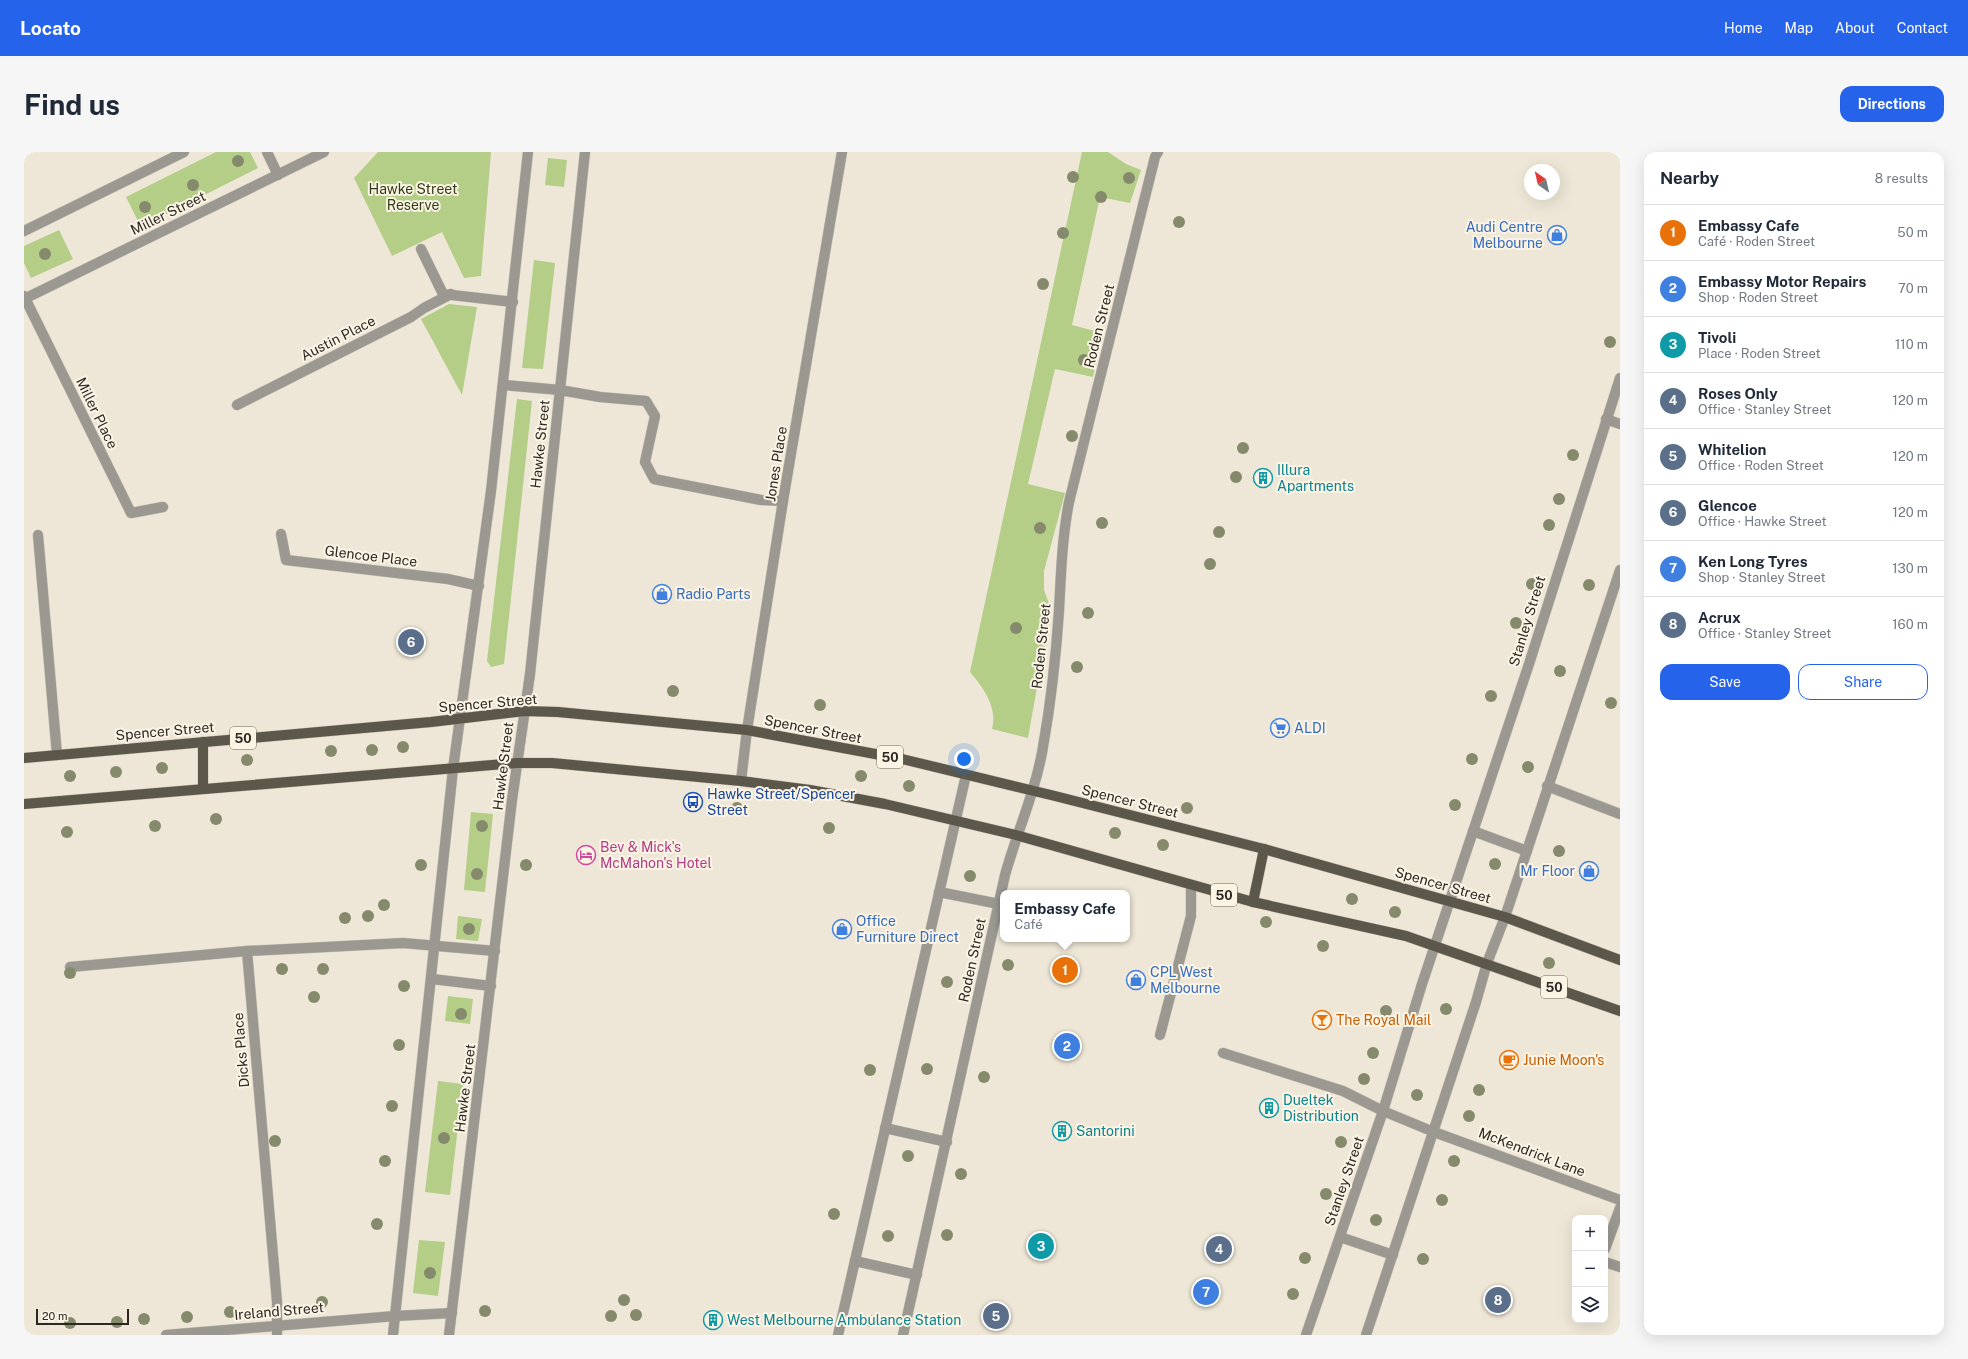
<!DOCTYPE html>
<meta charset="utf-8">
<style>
body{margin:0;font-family:"Public Sans",sans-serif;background:#f6f6f7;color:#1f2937}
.controls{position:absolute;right:12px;bottom:12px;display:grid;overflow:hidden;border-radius:8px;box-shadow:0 4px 16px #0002}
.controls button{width:36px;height:36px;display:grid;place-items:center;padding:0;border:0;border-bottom:1px solid #e0e1e3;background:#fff;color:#1f2937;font:20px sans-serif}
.compass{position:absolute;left:1500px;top:12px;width:36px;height:36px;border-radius:50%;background:#fff;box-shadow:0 4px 16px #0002;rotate:326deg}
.scale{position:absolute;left:12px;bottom:10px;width:93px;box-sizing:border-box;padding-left:4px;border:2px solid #2c2924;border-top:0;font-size:11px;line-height:14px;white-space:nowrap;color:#2c2924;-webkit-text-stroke:3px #fbf4e5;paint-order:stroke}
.you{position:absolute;left:940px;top:607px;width:14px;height:14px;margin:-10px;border:3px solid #fff;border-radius:50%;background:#1a73e8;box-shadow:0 0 0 6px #1a73e833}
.badge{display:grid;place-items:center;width:26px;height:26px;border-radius:50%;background:#2563eb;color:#fff;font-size:13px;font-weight:700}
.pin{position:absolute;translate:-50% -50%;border:2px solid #fff;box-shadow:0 1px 4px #0006}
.popup{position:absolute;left:976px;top:738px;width:130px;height:52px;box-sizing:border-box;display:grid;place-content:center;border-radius:8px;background:#fff;filter:drop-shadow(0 1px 3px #0005);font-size:13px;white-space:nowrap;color:#747a83}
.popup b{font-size:15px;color:#1f2937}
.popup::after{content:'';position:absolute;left:50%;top:100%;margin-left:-8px;border:8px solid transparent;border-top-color:#fff}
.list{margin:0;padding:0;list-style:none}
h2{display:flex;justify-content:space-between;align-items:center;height:52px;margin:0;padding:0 16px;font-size:17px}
h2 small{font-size:13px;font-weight:400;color:#747a83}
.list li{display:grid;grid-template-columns:26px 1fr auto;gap:12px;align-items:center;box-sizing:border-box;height:56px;padding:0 16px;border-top:1px solid #e0e1e3}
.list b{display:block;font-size:15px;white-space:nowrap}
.list p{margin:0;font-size:13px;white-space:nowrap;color:#747a83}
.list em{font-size:13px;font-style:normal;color:#747a83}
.actions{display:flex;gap:8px;padding:12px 16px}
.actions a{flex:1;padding:9px 0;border:1px solid #2563eb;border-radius:12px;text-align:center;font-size:14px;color:#2563eb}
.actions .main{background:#2563eb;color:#fff}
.icon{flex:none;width:22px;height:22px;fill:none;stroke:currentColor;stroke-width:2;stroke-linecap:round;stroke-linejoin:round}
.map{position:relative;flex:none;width:1596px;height:1183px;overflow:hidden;border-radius:12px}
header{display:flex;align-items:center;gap:24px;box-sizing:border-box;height:56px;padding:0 20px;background:#2563eb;color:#fff}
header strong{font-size:19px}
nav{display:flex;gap:22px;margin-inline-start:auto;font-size:14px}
.intro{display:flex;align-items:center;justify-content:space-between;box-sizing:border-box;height:96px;padding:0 24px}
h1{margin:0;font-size:28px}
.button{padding:10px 18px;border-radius:12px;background:#2563eb;color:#fff;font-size:14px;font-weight:700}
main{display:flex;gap:24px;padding:0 24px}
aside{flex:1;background:#fff;border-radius:12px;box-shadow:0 4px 16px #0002}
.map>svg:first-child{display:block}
.green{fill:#b4cd87}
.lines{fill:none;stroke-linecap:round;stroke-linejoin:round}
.minor-casing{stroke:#cbc5b7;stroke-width:11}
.major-casing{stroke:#cbc5b7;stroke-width:11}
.minor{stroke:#9a9891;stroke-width:10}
.major{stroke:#5b574b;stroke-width:10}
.tree{fill:#868a6c}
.labels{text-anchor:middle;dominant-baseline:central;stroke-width:4;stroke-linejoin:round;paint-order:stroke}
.shield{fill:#fbf4e5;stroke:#6a665e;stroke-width:1}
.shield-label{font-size:13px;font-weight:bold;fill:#2c2924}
.park-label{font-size:14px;fill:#303d15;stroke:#fbf4e5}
.street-label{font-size:14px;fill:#2c2924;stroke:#fbf4e5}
.shop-label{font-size:14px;fill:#366cbe;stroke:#fbf4e5;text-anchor:start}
.culture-label{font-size:14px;fill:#0d838f;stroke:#fbf4e5;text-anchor:start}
.transit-label{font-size:14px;fill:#164399;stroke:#fbf4e5;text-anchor:start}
.hotel-label{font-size:14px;fill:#b23c85;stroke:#fbf4e5;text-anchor:start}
.food-label{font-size:14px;fill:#c56008;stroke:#fbf4e5;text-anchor:start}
</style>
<header>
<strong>Locato</strong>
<nav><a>Home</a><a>Map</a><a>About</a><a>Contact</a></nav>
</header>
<div class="intro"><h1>Find us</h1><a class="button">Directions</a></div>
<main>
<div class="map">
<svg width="1596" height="1183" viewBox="0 0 1596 1183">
<rect width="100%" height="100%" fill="#eee7d7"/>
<g class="green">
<polygon points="192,0 226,0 234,16 117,75 102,45"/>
<polygon points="354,0 467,0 457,124 440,126 418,80 368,104 330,26"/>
<path d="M1058 0H1084L1102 12 1117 18 1106 51 1076 45 1048 173 1078 181 1069 225 1031 217 1004 332 1041 341 1020 419V438L1026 454 1022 485 1004 586 968 577C974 556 959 535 946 520Z"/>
<polygon points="524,6 543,8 540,35 521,33"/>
<polygon points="35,78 49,107 7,126 0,111 0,94"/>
<polygon points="510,108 531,111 519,217 498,216"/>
<polygon points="425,152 453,155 438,243 397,167"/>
<polygon points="493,247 508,249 480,512 467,515 463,509"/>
<polygon points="447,660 469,662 461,740 440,738"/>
<polygon points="434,764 458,767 454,789 432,787"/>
<polygon points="424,844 449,847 446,872 421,869"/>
<polygon points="414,929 439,932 426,1043 401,1040"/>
<polygon points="395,1088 421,1090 414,1144 389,1141"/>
</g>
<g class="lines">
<g class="minor-casing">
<g id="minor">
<polyline points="243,0 254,23"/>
<polyline points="0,79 160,0"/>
<polyline points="397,97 419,142 489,150"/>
<polyline points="0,144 107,361 139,355"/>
<polyline points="0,147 300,0"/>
<polyline points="480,233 536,238 576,245 622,249 631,264 621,310 630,327 737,348 759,349"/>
<polyline points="213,253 387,165 400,156 427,142"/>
<polyline points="1582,267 1596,272"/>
<polyline points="257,382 262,408 424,427 455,434"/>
<polyline points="14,383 33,603"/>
<polyline points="717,629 723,578 759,349 818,0"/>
<polyline points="1523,634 1596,662"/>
<polyline points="1449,679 1503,699"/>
<polyline points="915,740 975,752"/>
<polyline points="46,815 223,799"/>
<polyline points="408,827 467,834"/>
<polyline points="1136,883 1167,764 1167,734"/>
<polyline points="1199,901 1319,939 1359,959 1410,980 1596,1048"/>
<polyline points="861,976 923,990"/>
<polyline points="1316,1085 1369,1103"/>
<polyline points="1581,1097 1596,1056"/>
<polyline points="831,1109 893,1123"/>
<polyline points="1581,1110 1596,1115"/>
<polyline points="142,1183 371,1164 428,1161"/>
<polyline points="253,1183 253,1150 223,799 379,791 471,799"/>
<polyline points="369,1183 429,617 467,339 504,0"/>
<polyline points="425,1183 488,648 506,522 561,0"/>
<polyline points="814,1183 942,623"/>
<path d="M879 1183 981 723C993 680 1012 638 1019 595 1027 550 1032 504 1035 459 1037 422 1038 386 1045 350L1131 5 1134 0"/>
<polyline points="1282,1183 1359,959 1398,832 1505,512 1596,226"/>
<polyline points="1342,1183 1452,850 1463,811 1481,765 1596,418"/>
</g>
</g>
<g class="major-casing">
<g id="major">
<polyline points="179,590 179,636"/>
<polyline points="0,606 407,570 500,559 534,560 723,578 878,607 1031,644 1240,697 1481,765 1596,808"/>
<polyline points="0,652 493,611 528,611 717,629 786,638 861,652 992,683 1229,750 1382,784 1596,859"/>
<polyline points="1229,750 1240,697"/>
</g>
</g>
<use href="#minor" class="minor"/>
<use href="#major" class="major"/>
</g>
<g class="tree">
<circle cx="214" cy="9" r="6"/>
<circle cx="1049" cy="25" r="6"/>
<circle cx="1105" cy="26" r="6"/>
<circle cx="169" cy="33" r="6"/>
<circle cx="1077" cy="45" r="6"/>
<circle cx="121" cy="55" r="6"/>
<circle cx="1155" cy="70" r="6"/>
<circle cx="1039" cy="81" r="6"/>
<circle cx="21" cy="102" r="6"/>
<circle cx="1019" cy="132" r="6"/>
<circle cx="1586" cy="190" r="6"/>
<circle cx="1060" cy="208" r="6"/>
<circle cx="1048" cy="284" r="6"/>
<circle cx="1219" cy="296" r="6"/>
<circle cx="1549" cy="303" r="6"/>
<circle cx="1212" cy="325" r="6"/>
<circle cx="1535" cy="347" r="6"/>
<circle cx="1078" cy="371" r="6"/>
<circle cx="1525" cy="373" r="6"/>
<circle cx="1016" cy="376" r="6"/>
<circle cx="1195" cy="380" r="6"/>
<circle cx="1186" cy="412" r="6"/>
<circle cx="1508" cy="432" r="6"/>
<circle cx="1565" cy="433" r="6"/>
<circle cx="1064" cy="461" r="6"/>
<circle cx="1492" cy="471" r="6"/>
<circle cx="992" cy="476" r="6"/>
<circle cx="1053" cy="515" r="6"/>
<circle cx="1536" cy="519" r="6"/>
<circle cx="649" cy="539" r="6"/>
<circle cx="1467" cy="544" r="6"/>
<circle cx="1587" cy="551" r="6"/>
<circle cx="796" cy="553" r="6"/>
<circle cx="379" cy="595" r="6"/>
<circle cx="348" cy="598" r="6"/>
<circle cx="307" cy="599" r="6"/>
<circle cx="1448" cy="607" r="6"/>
<circle cx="223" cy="608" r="6"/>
<circle cx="1504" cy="615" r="6"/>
<circle cx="138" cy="616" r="6"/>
<circle cx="92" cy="620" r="6"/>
<circle cx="46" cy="624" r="6"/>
<circle cx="837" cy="624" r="6"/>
<circle cx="885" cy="634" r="6"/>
<circle cx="1431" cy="653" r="6"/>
<circle cx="713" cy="656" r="6"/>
<circle cx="1163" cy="656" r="6"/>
<circle cx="192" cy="667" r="6"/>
<circle cx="131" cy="674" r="6"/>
<circle cx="458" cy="674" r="6"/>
<circle cx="805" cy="676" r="6"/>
<circle cx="43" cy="680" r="6"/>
<circle cx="1091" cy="681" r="6"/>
<circle cx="1139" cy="693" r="6"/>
<circle cx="1535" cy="699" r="6"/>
<circle cx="1471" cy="712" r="6"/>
<circle cx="397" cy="713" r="6"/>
<circle cx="502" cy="713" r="6"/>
<circle cx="453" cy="722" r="6"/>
<circle cx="946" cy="724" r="6"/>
<circle cx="1328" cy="747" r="6"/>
<circle cx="360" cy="753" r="6"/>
<circle cx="1371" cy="760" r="6"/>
<circle cx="344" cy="764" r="6"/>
<circle cx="321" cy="766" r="6"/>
<circle cx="1242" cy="770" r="6"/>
<circle cx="445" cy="777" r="6"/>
<circle cx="1299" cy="794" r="6"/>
<circle cx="1525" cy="811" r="6"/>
<circle cx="984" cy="813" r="6"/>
<circle cx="258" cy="817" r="6"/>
<circle cx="299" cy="817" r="6"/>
<circle cx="46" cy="821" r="6"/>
<circle cx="923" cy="830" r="6"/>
<circle cx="380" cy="834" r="6"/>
<circle cx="290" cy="845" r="6"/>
<circle cx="1422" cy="857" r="6"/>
<circle cx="1362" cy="859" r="6"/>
<circle cx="437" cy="862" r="6"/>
<circle cx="375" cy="893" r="6"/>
<circle cx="1349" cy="901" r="6"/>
<circle cx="903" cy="917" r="6"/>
<circle cx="846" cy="918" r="6"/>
<circle cx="960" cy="925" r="6"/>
<circle cx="1340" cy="927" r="6"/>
<circle cx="1455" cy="938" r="6"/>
<circle cx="1393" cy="943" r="6"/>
<circle cx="368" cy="954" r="6"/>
<circle cx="1445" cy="964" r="6"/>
<circle cx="420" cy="986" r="6"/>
<circle cx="251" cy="989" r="6"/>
<circle cx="1317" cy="990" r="6"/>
<circle cx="884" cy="1004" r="6"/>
<circle cx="361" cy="1009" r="6"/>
<circle cx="1430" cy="1009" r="6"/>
<circle cx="937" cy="1022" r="6"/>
<circle cx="1302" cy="1042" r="6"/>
<circle cx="1418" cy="1048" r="6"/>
<circle cx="810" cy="1062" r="6"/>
<circle cx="1352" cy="1068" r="6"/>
<circle cx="353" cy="1072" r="6"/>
<circle cx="923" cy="1083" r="6"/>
<circle cx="864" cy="1084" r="6"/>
<circle cx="1281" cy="1106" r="6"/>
<circle cx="1399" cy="1107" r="6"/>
<circle cx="406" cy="1121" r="6"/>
<circle cx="1269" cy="1142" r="6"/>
<circle cx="600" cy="1148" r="6"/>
<circle cx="298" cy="1150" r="6"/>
<circle cx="461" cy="1159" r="6"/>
<circle cx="206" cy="1160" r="6"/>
<circle cx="612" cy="1163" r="6"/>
<circle cx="587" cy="1164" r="6"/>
<circle cx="163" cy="1165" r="6"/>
<circle cx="120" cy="1167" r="6"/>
<circle cx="847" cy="1169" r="6"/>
<circle cx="93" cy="1170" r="6"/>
<circle cx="46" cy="1171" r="6"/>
</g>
<defs>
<g id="shop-ring" transform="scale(1)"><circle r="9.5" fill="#fbf4e5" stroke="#3f7fe0" stroke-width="1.5"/><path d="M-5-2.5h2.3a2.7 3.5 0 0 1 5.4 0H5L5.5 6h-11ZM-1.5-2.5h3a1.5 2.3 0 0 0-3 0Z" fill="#3f7fe0"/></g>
<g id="building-ring" transform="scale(1)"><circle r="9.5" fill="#fbf4e5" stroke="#0f9aa8" stroke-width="1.5"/><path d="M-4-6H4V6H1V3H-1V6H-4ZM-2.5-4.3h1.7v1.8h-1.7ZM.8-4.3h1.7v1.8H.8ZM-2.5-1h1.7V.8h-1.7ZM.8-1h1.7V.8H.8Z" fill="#0f9aa8"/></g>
<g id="supermarket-ring" transform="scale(1)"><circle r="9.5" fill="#fbf4e5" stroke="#3f7fe0" stroke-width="1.5"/><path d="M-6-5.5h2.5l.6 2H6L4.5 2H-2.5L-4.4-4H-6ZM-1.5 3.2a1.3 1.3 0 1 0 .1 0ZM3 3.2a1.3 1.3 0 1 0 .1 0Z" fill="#3f7fe0"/></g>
<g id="bus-ring" transform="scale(1)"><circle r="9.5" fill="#fbf4e5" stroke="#1a4fb4" stroke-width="1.5"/><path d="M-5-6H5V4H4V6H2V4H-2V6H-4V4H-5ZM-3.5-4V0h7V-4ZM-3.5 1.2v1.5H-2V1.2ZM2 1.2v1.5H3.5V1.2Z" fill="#1a4fb4"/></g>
<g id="hotel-ring" transform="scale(1)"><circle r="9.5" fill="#fbf4e5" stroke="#d1479c" stroke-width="1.5"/><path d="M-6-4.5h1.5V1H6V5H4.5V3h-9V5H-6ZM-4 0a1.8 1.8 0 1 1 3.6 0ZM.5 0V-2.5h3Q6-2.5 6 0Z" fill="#d1479c"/></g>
<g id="bar-ring" transform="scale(1)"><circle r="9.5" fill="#fbf4e5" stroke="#e8710a" stroke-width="1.5"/><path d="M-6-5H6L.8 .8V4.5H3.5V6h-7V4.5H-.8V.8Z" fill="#e8710a"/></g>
<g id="cafe-ring" transform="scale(1)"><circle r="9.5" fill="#fbf4e5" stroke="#e8710a" stroke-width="1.5"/><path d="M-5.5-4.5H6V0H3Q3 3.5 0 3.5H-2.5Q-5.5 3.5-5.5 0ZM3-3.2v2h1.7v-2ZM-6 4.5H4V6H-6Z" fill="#e8710a"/></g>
</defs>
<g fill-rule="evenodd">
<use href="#shop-ring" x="1533" y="83"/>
<use href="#building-ring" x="1239" y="326"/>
<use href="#shop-ring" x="638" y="442"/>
<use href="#supermarket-ring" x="1256" y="576"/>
<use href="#bus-ring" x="669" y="650"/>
<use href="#hotel-ring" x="562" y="703"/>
<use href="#shop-ring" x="1565" y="719"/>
<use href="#shop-ring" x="818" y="777"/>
<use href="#shop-ring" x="1112" y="828"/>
<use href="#bar-ring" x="1298" y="868"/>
<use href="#cafe-ring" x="1485" y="908"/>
<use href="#building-ring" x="1245" y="956"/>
<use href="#building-ring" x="1038" y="979"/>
<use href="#building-ring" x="689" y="1168"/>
</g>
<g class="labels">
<g class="shield">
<rect x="206" y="575" width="26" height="22" rx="3"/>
<rect x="853" y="594" width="26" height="22" rx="3"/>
<rect x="1187" y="732" width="26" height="22" rx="3"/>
<rect x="1517" y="824" width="26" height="22" rx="3"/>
</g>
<g class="shield-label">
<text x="219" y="586">50</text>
<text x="866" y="605">50</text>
<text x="1200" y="743">50</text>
<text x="1530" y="835">50</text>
</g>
<g class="park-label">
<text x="389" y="37">Hawke Street<tspan x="389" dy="16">Reserve</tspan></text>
</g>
<g class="street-label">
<text transform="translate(144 61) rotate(-26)">Miller Street</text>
<text transform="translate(1075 174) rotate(-76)">Roden Street</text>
<text transform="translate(314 186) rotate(-27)">Austin Place</text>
<text transform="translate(73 261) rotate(64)">Miller Place</text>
<text transform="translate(516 292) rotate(-84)">Hawke Street</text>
<text transform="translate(752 312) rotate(-81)">Jones Place</text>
<text transform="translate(347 404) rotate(7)">Glencoe Place</text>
<text transform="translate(1503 469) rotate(-73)">Stanley Street</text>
<text transform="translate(1017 494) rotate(-84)">Roden Street</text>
<text transform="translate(464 551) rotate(-5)">Spencer Street</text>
<text transform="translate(789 577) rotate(11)">Spencer Street</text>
<text transform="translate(141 579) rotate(-5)">Spencer Street</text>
<text transform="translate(479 614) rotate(-83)">Hawke Street</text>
<text transform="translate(1106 649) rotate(14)">Spencer Street</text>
<text transform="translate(1419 733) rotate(16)">Spencer Street</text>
<text transform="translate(948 808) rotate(-78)">Roden Street</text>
<text transform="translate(217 898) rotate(-95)">Dicks Place</text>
<text transform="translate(441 936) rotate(-83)">Hawke Street</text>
<text transform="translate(1508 1000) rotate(21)">McKendrick Lane</text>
<text transform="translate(1320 1029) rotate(-71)">Stanley Street</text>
<text transform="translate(255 1159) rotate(-5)">Ireland Street</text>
</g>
<g class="shop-label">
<text x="1519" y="75" text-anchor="end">Audi Centre<tspan x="1519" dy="16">Melbourne</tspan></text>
<text x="652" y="442">Radio Parts</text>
<text x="1270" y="576">ALDI</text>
<text x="1551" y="719" text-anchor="end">Mr Floor</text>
<text x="832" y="769">Office<tspan x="832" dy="16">Furniture Direct</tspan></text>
<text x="1126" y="820">CPL West<tspan x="1126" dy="16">Melbourne</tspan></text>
</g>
<g class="culture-label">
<text x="1253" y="318">Illura<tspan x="1253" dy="16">Apartments</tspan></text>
<text x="1259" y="948">Dueltek<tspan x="1259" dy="16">Distribution</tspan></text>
<text x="1052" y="979">Santorini</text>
<text x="703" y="1168">West Melbourne Ambulance Station</text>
</g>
<g class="transit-label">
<text x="683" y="642">Hawke Street/Spencer<tspan x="683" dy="16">Street</tspan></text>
</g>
<g class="hotel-label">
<text x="576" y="695">Bev &amp; Mick's<tspan x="576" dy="16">McMahon's Hotel</tspan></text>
</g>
<g class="food-label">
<text x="1312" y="868">The Royal Mail</text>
<text x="1499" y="908">Junie Moon's</text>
</g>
</g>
</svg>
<div class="controls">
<button>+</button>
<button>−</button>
<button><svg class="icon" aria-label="layers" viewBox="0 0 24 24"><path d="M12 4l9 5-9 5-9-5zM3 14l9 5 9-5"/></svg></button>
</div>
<svg class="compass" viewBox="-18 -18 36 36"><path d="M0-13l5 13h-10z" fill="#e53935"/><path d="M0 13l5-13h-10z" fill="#747a83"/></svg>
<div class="scale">20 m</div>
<div class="you"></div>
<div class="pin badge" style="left:1041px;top:818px;background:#e8710a">1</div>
<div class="popup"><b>Embassy Cafe</b>Café</div>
<div class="pin badge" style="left:1043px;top:894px;background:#3f7fe0">2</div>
<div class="pin badge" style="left:1017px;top:1094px;background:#0f9aa8">3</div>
<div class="pin badge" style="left:1195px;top:1097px;background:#5c6f8a">4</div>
<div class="pin badge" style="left:972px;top:1164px;background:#5c6f8a">5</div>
<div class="pin badge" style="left:387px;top:490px;background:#5c6f8a">6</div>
<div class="pin badge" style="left:1182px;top:1140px;background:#3f7fe0">7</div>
<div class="pin badge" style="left:1474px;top:1148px;background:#5c6f8a">8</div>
</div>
<aside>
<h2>Nearby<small>8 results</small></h2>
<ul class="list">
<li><span class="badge" style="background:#e8710a">1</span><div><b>Embassy Cafe</b><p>Café · Roden Street</p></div><em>50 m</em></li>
<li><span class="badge" style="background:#3f7fe0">2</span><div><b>Embassy Motor Repairs</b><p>Shop · Roden Street</p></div><em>70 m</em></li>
<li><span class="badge" style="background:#0f9aa8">3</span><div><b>Tivoli</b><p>Place · Roden Street</p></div><em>110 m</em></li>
<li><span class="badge" style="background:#5c6f8a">4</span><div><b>Roses Only</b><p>Office · Stanley Street</p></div><em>120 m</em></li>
<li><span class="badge" style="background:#5c6f8a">5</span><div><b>Whitelion</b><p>Office · Roden Street</p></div><em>120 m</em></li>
<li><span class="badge" style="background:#5c6f8a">6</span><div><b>Glencoe</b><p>Office · Hawke Street</p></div><em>120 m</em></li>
<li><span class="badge" style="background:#3f7fe0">7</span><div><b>Ken Long Tyres</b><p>Shop · Stanley Street</p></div><em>130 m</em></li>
<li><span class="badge" style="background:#5c6f8a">8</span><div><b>Acrux</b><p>Office · Stanley Street</p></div><em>160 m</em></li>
</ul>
<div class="actions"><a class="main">Save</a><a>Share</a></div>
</aside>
</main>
